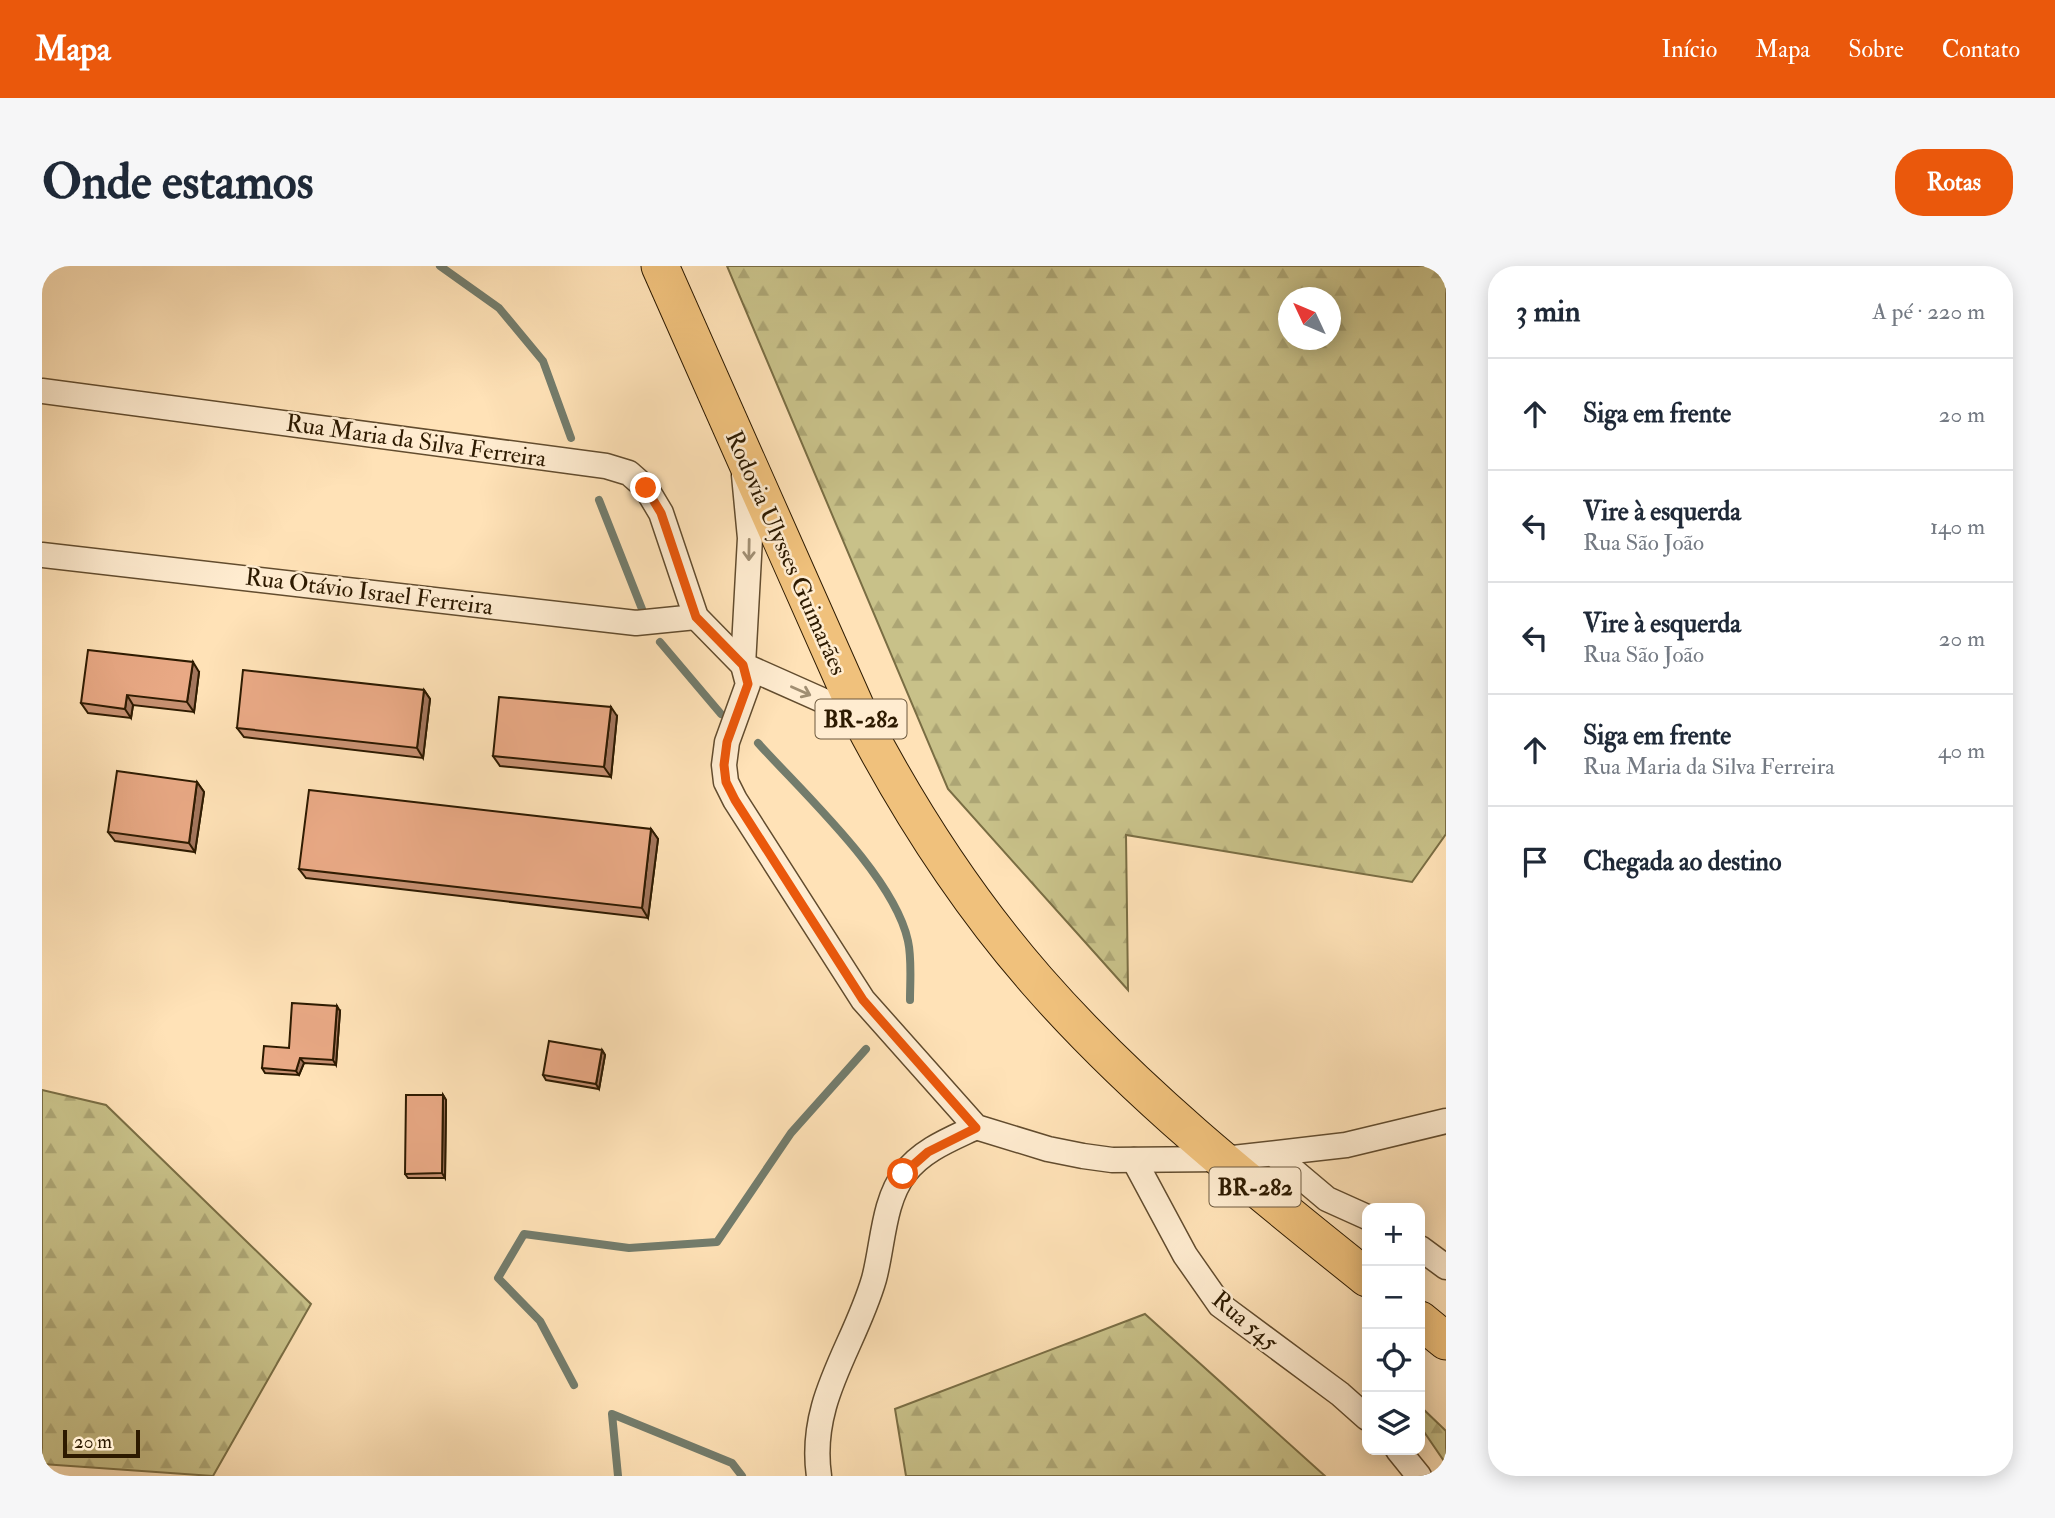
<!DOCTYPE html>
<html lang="pt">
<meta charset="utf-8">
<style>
body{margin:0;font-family:"IM FELL Double Pica",serif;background:#f6f6f7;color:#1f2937}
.controls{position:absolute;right:21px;bottom:21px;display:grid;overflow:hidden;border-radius:14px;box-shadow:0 4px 18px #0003}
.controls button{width:63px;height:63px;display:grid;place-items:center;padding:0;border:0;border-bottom:2px solid #e0e1e3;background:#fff;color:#1f2937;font:35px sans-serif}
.compass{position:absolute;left:1236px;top:21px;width:63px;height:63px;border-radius:50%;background:#fff;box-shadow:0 4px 18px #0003;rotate:314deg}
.scale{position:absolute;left:21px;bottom:18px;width:77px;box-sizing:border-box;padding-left:7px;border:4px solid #2d1a00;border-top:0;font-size:19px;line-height:24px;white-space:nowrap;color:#2d1a00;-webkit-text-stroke:5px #ffecd0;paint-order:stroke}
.stop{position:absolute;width:21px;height:21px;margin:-16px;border:5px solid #ea580c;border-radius:50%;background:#fff}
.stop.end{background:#ea580c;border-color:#fff;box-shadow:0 2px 7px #0008}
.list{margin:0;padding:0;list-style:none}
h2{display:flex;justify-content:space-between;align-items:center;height:91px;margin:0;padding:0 28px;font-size:30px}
h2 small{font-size:23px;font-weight:400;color:#747a83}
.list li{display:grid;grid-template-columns:46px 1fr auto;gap:21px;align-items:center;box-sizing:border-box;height:112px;padding:0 28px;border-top:2px solid #e0e1e3}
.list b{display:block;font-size:26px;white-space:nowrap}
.list p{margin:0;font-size:23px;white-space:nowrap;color:#747a83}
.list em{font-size:23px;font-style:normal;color:#747a83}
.icon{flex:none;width:38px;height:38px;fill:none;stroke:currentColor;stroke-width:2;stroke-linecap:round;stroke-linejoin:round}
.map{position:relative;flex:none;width:1404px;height:1210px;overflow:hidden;border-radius:28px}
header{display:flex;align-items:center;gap:42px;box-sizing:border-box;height:98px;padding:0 35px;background:#ea580c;color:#fff}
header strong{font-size:33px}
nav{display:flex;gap:38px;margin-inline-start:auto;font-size:24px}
.intro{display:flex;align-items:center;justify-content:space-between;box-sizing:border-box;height:168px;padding:0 42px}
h1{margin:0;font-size:49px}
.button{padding:18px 32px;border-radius:28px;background:#ea580c;color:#fff;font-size:24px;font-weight:700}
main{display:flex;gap:42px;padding:0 42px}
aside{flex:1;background:#fff;border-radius:28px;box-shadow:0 4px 18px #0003}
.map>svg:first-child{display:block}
.forest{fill:url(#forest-firs);stroke:#7a6e44;stroke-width:2;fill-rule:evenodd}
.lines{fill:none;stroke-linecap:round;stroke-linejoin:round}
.stream{stroke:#737c6c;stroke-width:8}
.minor-casing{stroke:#624c2e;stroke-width:27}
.highway-casing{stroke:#2d1a00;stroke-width:39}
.minor{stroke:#ffecd0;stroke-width:24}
.highway{stroke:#f0c17c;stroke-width:37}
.wall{fill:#c89172;stroke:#2d1a00;stroke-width:2}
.shaded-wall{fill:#a3765d;stroke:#2d1a00;stroke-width:2}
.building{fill:#e9a985;stroke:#2d1a00;stroke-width:2}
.oneway{stroke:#a08e72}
.route{stroke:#ea580c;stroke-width:9}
.labels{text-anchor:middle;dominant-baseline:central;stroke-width:5;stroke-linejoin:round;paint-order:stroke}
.shield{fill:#ffecd0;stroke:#6c593e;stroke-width:2}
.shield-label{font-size:23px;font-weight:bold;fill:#2d1a00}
.street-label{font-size:24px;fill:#2d1a00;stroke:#ffecd0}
</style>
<header>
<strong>Mapa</strong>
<nav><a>Início</a><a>Mapa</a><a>Sobre</a><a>Contato</a></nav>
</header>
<div class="intro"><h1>Onde estamos</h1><a class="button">Rotas</a></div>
<main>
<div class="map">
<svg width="1404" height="1210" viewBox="0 0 1404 1210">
<defs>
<pattern id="forest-firs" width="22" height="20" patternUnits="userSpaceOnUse" patternTransform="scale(1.75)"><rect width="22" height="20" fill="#c8c189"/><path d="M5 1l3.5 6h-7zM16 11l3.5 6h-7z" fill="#aca574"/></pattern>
</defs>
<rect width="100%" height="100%" fill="#ffe2b7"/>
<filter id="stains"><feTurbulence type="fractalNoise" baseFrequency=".00286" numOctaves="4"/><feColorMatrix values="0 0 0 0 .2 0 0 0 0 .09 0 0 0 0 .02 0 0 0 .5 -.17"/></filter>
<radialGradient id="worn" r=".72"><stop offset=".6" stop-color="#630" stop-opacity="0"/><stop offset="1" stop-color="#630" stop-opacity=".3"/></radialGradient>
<g class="forest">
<path d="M685 0H1404V568L1370 616 1084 569 1086 724 906 523ZM1246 32H1288V74H1246Z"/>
<polygon points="0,824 64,839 269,1038 171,1210 0,1198"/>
<polygon points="1103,1048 1283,1210 864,1210 853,1143"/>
<polygon points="1378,1140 1404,1165 1404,1198 1378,1160"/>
</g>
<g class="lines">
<g class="stream">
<polyline points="398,0 457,42 501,95 529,172"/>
<polyline points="557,234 600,343"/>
<polyline points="618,376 679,448"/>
<path d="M716 477C761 527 852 610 866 675 870 693 868 715 868 734"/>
<polyline points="532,1119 498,1055 456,1012 482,968 587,982 675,976 749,867 824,783"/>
<polyline points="576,1210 570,1148 690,1197 700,1210"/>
</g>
<g class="minor-casing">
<g id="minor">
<polyline points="0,125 564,200 587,207 604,222 619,247 654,351 701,399 706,418 685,476 682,499 684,516 693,534 821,734 934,861 1006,883 1041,890 1070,894 1182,893 1304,879 1404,855"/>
<polyline points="702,209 708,272 701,399 818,451"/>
<polyline points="0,289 594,357 654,351"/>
<polyline points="1234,890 1285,933 1325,951"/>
<polyline points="1092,894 1143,989 1178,1039 1298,1128 1325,1152"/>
<polyline points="1378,982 1404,1001"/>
<polyline points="1356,1184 1377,1210"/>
<path d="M777 1210C766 1134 812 1082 832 1013 841 980 841 935 863 907 880 884 909 873 934 861"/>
</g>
</g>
<g class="highway-casing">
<g id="highway">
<path d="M618 0 818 451C867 545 925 635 995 715 1092 826 1210 920 1325 1012"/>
<polyline points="1378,1054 1404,1075"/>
</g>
</g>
<use href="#minor" class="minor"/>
<use href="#highway" class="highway"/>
</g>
<g class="wall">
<polygon points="157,406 152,446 91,439 89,452 46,447 39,437"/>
<polygon points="382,424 388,433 381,492 202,471 195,462"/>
<polygon points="575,450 569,511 458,500 451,490"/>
<polygon points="155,516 162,526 153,586 73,575 66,566"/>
<polygon points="609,563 616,573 606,652 264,612 257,603"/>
<polygon points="298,745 294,799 262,797 257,809 223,807 220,802 247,782"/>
<polygon points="560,784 563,789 557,823 504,814 501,809"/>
<polygon points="401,829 404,834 403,912 366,912 363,908"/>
</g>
<g class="shaded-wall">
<polygon points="151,396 157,406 152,446 145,436"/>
<polygon points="382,424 388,433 381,492 375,482"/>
<polygon points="85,429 91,439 89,452 83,443"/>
<polygon points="569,441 575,450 569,511 562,501"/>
<polygon points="155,516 162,526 153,586 147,577"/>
<polygon points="609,563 616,573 606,652 600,642"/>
<polygon points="295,740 298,745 294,799 291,794"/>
<polygon points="560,784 563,789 557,823 554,818"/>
<polygon points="258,792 262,797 257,809 254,805"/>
<polygon points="401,829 404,834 403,912 400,907"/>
</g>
<g class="building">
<polygon points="46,384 151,396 145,436 85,429 83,443 39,437"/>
<polygon points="201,404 382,424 375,482 195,462"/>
<polygon points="457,431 569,441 562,501 451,490"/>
<polygon points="75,505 155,516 147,577 66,566"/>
<polygon points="267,524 609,563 600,642 257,603"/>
<polygon points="250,737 295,740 291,794 258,792 254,805 220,802 222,780 247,782"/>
<polygon points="507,775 560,784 554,818 501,809"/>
<polygon points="364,829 401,829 400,907 363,908"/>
</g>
<defs><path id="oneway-shaft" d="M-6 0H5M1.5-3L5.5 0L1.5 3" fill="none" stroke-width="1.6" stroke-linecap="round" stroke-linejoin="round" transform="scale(1.75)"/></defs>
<g class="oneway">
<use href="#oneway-shaft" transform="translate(707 284) rotate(91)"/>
<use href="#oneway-shaft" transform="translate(759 425) rotate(24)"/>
</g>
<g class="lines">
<polyline class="route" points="604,222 619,247 654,351 701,399 706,418 685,476 682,499 684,516 693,534 821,734 934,862 886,886 861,908"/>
</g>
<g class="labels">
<g class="shield">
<rect x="773.5" y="433.5" width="91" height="39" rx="5"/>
<rect x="1167.5" y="901.5" width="91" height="39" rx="5"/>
</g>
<g class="shield-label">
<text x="819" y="453">BR-282</text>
<text x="1213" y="921">BR-282</text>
</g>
<g class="street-label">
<text transform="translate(374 175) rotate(8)">Rua Maria da Silva Ferreira</text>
<text transform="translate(744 287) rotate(66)">Rodovia Ulysses Guimarães</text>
<text transform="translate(327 326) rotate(7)">Rua Otávio Israel Ferreira</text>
<text transform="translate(1203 1055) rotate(40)">Rua 545</text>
</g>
</g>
<rect width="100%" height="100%" filter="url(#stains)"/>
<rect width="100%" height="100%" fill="url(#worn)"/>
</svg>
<div class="controls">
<button>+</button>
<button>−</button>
<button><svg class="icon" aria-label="locate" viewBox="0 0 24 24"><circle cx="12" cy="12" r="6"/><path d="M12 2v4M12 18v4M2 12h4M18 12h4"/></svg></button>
<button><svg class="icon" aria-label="layers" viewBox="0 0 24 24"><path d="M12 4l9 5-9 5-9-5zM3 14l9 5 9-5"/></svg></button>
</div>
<svg class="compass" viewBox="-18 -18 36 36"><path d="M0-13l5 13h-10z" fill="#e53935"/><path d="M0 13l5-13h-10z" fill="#747a83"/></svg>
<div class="scale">20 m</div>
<div class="stop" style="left:861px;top:908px"></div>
<div class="stop end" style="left:604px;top:222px"></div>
</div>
<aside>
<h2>3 min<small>A pé · 220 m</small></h2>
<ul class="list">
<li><svg class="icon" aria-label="ahead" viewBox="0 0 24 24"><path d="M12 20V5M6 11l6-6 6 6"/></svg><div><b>Siga em frente</b></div><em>20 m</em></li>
<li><svg class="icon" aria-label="left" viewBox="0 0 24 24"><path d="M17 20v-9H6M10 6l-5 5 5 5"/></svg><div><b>Vire à esquerda</b><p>Rua São João</p></div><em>140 m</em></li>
<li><svg class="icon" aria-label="left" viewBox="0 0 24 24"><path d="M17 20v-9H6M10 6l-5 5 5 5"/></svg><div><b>Vire à esquerda</b><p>Rua São João</p></div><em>20 m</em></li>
<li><svg class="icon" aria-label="ahead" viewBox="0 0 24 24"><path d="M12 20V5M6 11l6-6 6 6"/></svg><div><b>Siga em frente</b><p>Rua Maria da Silva Ferreira</p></div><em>40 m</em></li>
<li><svg class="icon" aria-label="arrive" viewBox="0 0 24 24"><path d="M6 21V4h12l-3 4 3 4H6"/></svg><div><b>Chegada ao destino</b></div></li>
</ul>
</aside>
</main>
